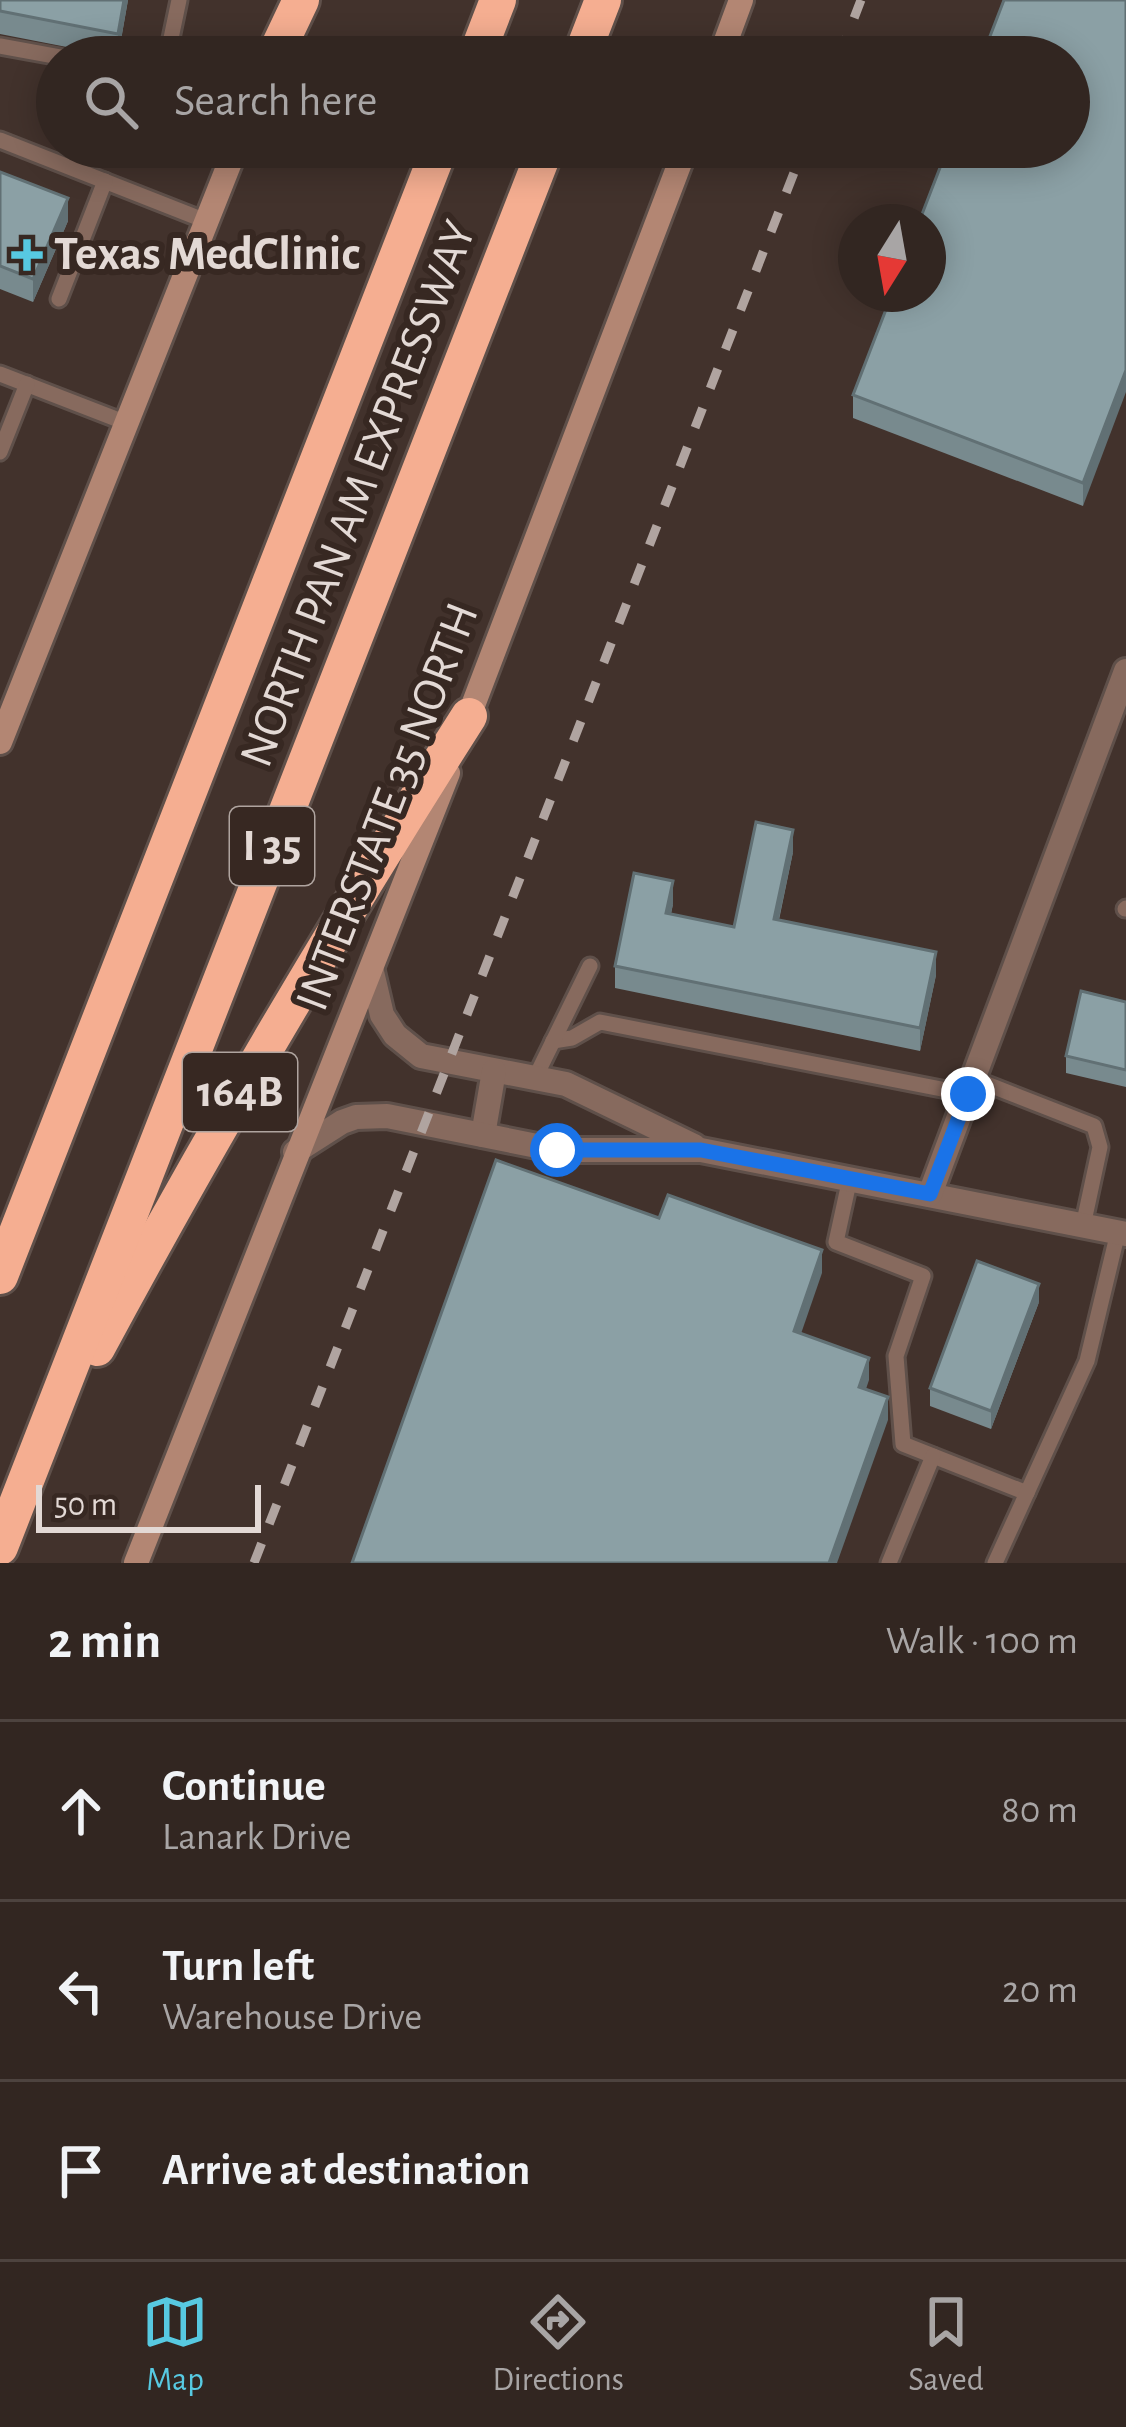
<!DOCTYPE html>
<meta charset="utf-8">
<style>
body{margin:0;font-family:"Alegreya Sans",sans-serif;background:#3d322e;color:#f1f3f6}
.compass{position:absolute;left:838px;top:204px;width:108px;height:108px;border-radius:50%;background:#322621;box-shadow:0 6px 30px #0003;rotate:191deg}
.scale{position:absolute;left:36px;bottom:30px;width:225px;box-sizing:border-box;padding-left:12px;border:6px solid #e3d9d5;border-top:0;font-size:33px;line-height:42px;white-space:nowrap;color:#e3d9d5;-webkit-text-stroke:9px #372822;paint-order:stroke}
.stop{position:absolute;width:36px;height:36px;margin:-27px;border:9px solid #1a73e8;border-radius:50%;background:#fff}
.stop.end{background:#1a73e8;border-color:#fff;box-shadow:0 3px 12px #0008}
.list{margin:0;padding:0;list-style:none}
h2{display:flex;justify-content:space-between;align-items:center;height:156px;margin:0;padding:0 48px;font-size:51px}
h2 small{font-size:39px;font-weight:400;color:#a8a5a5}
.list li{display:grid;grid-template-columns:78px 1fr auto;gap:36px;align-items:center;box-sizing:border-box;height:180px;padding:0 48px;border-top:3px solid #4d433f}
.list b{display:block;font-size:45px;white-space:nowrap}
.list p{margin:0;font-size:39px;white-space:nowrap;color:#a8a5a5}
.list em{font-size:39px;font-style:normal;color:#a8a5a5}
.icon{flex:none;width:66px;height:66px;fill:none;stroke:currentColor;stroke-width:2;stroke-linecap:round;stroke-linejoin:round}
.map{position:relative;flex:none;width:1126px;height:1563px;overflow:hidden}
.search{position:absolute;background:#322621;box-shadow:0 6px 30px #0003;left:36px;right:36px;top:36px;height:132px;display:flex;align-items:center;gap:30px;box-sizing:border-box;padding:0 42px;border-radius:66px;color:#a8a5a5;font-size:45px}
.sheet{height:696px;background:#322621}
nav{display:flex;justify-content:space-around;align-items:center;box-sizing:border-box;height:168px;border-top:3px solid #4d433f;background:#322621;font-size:33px;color:#a8a5a5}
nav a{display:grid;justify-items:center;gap:6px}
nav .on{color:#57c9e1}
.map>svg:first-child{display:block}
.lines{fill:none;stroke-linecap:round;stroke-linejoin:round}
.lane-casing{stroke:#5f504a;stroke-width:21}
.street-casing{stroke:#5f504a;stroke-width:30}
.secondary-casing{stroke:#5f504a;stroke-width:30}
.highway-casing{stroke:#5f504a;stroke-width:42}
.lane{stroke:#876a5e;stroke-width:15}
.street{stroke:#876a5e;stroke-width:24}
.secondary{stroke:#b38673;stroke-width:24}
.highway{stroke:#f5ae91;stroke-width:36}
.rail{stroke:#b0a4a0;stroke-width:9;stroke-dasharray:21 21;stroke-linecap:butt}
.wall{fill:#788a8e}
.shaded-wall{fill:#617074}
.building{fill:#8ba0a5;stroke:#617074;stroke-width:3}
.route{stroke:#1a73e8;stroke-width:15}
.poi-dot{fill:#57c9e1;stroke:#372822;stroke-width:4.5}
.labels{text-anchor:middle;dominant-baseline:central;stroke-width:12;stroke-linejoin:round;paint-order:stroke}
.shield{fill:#372822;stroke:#afa49f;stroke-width:3}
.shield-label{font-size:45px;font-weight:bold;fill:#e3d9d5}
.poi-label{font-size:48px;font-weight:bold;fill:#e3d9d5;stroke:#372822;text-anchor:start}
.street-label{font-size:48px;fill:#e3d9d5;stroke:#372822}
</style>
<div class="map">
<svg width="1126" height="1563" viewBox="0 0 1126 1563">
<rect width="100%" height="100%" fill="#42322c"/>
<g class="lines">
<g class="lane-casing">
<g id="lane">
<polyline points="0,46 60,57"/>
<polyline points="158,57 170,43 179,0"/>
<polyline points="0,140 206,221"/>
<polyline points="59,299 105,181"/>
<polyline points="0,374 124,422"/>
<polyline points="0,452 27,384"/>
<polyline points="1125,909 1126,908"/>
<polyline points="553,1041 572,1038 600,1022 967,1094"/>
<polyline points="535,1078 590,966"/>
<polyline points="974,1079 1094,1126 1100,1147 1083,1226"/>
<polyline points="850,1178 836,1242 923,1276 896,1356 903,1444 1027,1493"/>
<polyline points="889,1563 933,1456"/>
<polyline points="995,1563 1087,1361 1118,1232"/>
</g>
</g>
<g class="street-casing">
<g id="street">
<polyline points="372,972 382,1015 395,1035 421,1056 566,1084 694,1146"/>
<polyline points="483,1135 494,1071"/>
<polyline points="295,1152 342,1122 356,1117 387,1116 557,1150 701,1150 1126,1234"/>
<polyline points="930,1194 1126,671"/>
</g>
</g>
<g class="secondary-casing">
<g id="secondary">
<polyline points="720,57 741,0"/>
<polyline points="464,729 686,147"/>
<polyline points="0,742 236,147"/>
<polyline points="136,1563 448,773"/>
</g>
</g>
<g class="highway-casing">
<g id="highway">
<polyline points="274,57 301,0"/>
<polyline points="476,57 498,0"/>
<polyline points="581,57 603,0"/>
<polyline points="0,1276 440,147"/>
<path d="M97 1348C213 1132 338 922 469 716"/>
<polyline points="0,1547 546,147"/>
</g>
</g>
<use href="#lane" class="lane"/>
<use href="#street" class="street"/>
<use href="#secondary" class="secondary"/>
<use href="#highway" class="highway"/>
<g class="rail">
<polyline points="839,57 861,0"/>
<polyline points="254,1563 804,147"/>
</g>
</g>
<g class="wall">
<polygon points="0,0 128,0 118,57 0,34"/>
<polygon points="1126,0 1083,506 853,418 853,395"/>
<polygon points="0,172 68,221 33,302 0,289"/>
<polygon points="793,852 779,920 936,975 920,1051 615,988 615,966 673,904 671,914 734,927"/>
<polygon points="1126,1002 1126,1087 1066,1073 1066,1056"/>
<polygon points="1039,1302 991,1429 930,1406 930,1388"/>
</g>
<g class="shaded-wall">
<polygon points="124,0 128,0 118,57 118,34"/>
<polygon points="68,198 68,221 33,302 33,279"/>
<polygon points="1126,370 1126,392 1083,506 1083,483"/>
<polygon points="793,830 793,852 774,942 774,919"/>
<polygon points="673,881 673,904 666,936 666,913"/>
<polygon points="936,952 936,975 920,1051 920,1028"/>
<polygon points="822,1250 822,1273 794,1354 794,1331"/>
<polygon points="1039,1284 1039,1302 991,1429 991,1411"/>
<polygon points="869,1358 869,1380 859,1410 859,1387"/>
<polygon points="888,1397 888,1420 837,1563 829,1563"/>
</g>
<g class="building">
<polygon points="0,0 124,0 118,34 0,11"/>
<polygon points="1004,0 1126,0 1126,370 1083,483 853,395 892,294 928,294 928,222 919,222 948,147 1069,147 1069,57 982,57"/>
<polygon points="0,172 68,198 33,279 0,266"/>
<polygon points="756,822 793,830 774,919 936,952 920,1028 615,966 634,873 673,881 666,913 734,927"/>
<polygon points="1081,991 1126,1002 1126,1070 1066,1056"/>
<polygon points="496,1160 659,1218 668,1195 822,1250 794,1331 869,1358 859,1387 888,1397 829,1563 352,1563"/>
<polygon points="977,1261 1039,1284 991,1411 930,1388"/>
</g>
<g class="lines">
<polyline class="route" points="557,1150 701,1150 930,1194 968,1094"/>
</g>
<path class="poi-dot" d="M21 237h12v12h12v12h-12v12h-12v-12h-12v-12h12z"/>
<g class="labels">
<g class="shield">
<rect x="230" y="807" width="84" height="78" rx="9"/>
<rect x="183" y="1053" width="114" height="78" rx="9"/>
</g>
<g class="shield-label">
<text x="272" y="846">I 35</text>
<text x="240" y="1092">164B</text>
</g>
<g class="poi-label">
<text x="54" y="255">Texas MedClinic</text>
</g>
<g class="street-label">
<text transform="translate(359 494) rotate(-69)">NORTH PAN AM EXPRESSWAY</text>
<text transform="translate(388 807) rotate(-69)">INTERSTATE 35 NORTH</text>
</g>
</g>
</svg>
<svg class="compass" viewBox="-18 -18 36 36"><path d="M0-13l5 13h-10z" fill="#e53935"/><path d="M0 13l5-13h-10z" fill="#a8a5a5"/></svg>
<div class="scale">50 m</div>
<div class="stop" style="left:557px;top:1150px"></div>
<div class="stop end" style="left:968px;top:1094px"></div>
<div class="search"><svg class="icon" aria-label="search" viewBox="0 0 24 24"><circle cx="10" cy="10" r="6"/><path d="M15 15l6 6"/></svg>Search here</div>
</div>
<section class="sheet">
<h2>2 min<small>Walk · 100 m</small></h2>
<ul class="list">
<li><svg class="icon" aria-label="ahead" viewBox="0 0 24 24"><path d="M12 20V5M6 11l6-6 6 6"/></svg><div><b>Continue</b><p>Lanark Drive</p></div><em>80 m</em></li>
<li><svg class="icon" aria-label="left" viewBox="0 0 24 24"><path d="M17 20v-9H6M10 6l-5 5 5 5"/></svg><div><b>Turn left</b><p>Warehouse Drive</p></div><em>20 m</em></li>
<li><svg class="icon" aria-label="arrive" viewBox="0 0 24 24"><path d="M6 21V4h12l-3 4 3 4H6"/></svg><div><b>Arrive at destination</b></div></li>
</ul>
</section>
<nav>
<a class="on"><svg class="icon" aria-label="map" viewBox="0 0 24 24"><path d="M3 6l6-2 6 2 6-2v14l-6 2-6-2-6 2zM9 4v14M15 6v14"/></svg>Map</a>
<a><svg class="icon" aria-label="directions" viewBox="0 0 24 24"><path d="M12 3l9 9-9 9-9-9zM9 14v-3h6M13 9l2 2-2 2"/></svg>Directions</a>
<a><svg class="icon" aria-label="saved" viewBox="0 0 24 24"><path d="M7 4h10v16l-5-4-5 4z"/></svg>Saved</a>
</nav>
